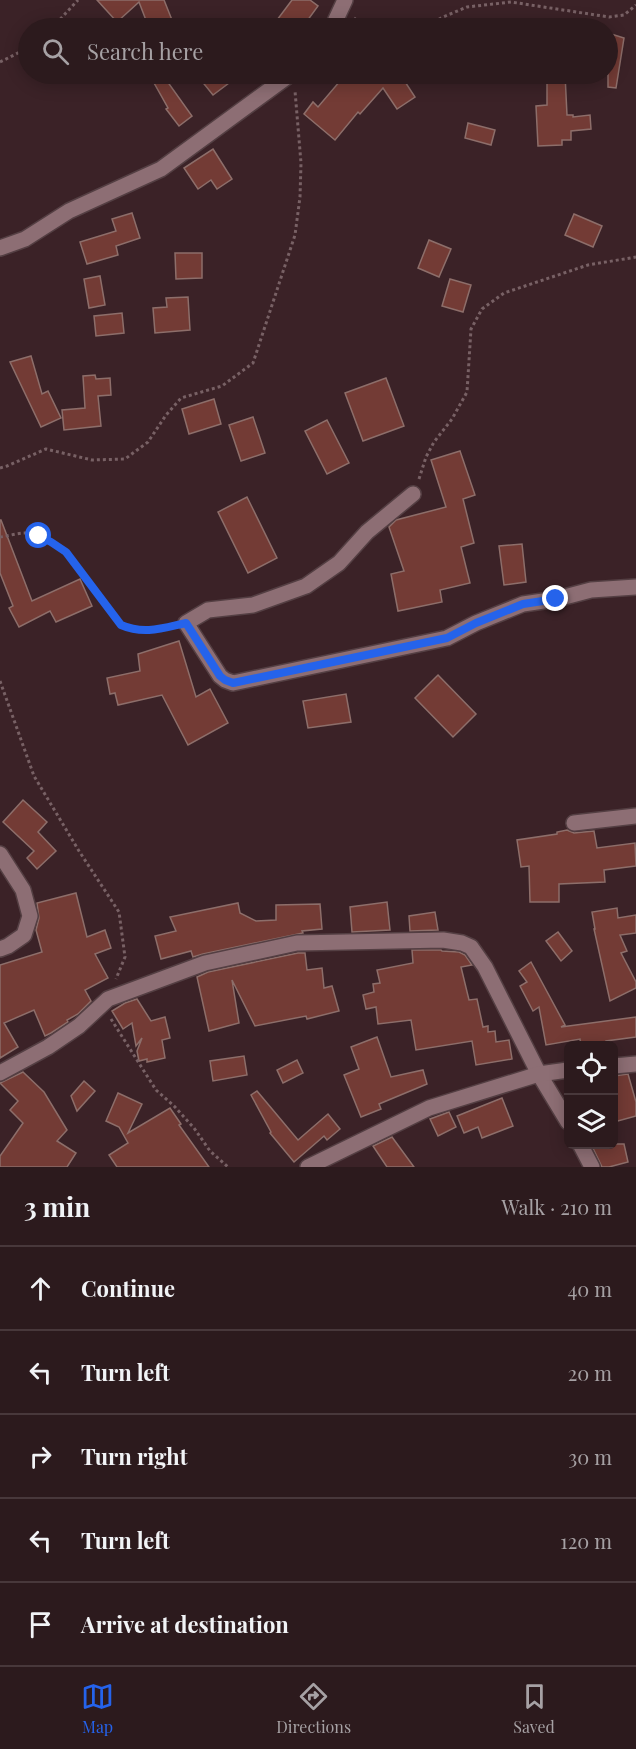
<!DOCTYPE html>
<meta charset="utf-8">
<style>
body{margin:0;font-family:"Playfair Display",serif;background:#342326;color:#f1f3f6}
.controls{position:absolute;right:18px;bottom:18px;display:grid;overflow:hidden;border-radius:9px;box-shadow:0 3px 15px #0003}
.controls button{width:54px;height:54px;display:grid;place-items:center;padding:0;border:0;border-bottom:2px solid #48383b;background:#2c1a1d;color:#f1f3f6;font:30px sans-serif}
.stop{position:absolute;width:18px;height:18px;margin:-14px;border:4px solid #2563eb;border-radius:50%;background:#fff}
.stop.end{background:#2563eb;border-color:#fff;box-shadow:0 2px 6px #0008}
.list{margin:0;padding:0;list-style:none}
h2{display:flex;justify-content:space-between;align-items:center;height:78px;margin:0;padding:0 24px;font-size:26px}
h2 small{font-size:20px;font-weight:400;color:#a6a1a4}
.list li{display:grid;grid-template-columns:39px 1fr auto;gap:18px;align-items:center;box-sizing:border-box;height:84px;padding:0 24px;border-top:2px solid #48383b}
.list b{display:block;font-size:22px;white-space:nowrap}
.list em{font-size:20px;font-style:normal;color:#a6a1a4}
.icon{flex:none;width:33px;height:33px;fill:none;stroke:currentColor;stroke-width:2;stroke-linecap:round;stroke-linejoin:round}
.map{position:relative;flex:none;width:636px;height:1167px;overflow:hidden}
.search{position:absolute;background:#2c1a1d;box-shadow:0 3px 15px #0003;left:18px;right:18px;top:18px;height:66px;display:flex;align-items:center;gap:15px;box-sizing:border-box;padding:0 21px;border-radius:33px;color:#a6a1a4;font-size:22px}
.sheet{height:498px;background:#2c1a1d}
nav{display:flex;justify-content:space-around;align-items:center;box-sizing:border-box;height:84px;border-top:2px solid #48383b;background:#2c1a1d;font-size:16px;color:#a6a1a4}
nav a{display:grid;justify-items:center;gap:3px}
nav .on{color:#2563eb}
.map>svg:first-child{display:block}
.building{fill:#733b35;stroke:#8d6e6a;stroke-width:1.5}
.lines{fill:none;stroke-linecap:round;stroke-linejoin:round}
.street-casing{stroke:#543f43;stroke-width:18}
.path{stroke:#786165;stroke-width:3;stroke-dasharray:3 3;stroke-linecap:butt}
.street{stroke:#8d6e74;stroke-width:15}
.route{stroke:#2563eb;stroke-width:8}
</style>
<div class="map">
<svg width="636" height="1167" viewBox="0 0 636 1167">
<rect width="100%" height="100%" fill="#3b2227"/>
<g class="building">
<polygon points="97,0 164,0 172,20 149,28 139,2 117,22"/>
<polygon points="292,0 310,0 318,6 302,28 271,28"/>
<polygon points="608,33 624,38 616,88 608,87"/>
<polygon points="149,74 162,74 192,116 179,126 166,109 168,108"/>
<polygon points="196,74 241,74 213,95"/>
<polygon points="346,74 400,74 415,97 397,109 383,88 360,114 358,112 335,140 304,114 313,102 318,107"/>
<polygon points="547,74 565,74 567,115 573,115 573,117 590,115 591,129 571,131 571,140 562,140 562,145 538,146 536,106 547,105"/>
<polygon points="468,123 495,130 491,145 465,138"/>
<polygon points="213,149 232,179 217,189 211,180 198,189 184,168"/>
<polygon points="132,213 140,238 116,246 118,255 87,264 80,242 116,231 112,219"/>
<polygon points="574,214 602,226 593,247 565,235"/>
<polygon points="429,240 451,249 439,277 418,268"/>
<polygon points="175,253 202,253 202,278 176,279"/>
<polygon points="100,276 105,305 89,308 84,279"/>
<polygon points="450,279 471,285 463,312 442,306"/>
<polygon points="188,297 190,330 155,333 153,308 167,307 166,298"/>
<polygon points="122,313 124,333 96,336 94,316"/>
<polygon points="31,356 42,394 48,391 61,418 41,427 10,362"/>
<polygon points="95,375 96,379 110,378 111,395 98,396 101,426 64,430 62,410 85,408 83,376"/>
<polygon points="386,378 404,426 363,441 345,393"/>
<polygon points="214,399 221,424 189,434 182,409"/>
<polygon points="253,417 265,453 241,461 229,425"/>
<polygon points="327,420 349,463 327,474 305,431"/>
<polygon points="460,451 475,495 463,499 474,543 461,547 470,583 440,590 442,602 398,611 391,574 404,571 389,527 396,520 446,507 431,460"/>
<polygon points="247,497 277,558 248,573 218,512"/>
<polygon points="0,520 1,520 32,601 80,579 92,606 56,622 50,611 19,627 9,608 13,606 0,573"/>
<polygon points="522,544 526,582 504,585 499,546"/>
<polygon points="179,641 196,697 210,689 228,723 188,745 162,695 118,705 115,693 110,694 107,678 140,671 138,654"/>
<polygon points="438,675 476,714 453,737 415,698"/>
<polygon points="346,694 351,722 308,728 303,701"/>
<polygon points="23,800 47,822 38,832 56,851 37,869 27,858 34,851 3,822"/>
<polygon points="567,830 574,833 594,831 597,848 635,843 636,866 604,870 605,882 559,884 559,902 530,902 529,866 521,867 517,840 557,834 557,832"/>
<polygon points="76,893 87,937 105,930 111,948 95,954 108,978 85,990 91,1001 78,1014 67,1020 68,1022 51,1033 45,1036 34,1010 4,1023 18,1047 0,1058 0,965 42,952 36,930 39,918 37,903"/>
<polygon points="387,902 390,930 352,932 350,907"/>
<polygon points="238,903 240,913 256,921 276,920 276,905 320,904 322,929 302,931 303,933 203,954 193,957 191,951 161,959 155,936 176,931 170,917"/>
<polygon points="617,908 618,918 636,915 636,933 620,935 627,951 621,953 636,982 636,988 610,1001 594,929 595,929 592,912"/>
<polygon points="435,912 438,930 410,931 409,916"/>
<polygon points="558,932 572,951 561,961 546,941"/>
<polygon points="412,950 441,950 442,951 459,952 465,955 472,965 461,967 469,1000 477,999 483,1027 488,1026 488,1032 495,1031 496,1042 509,1040 512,1059 476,1065 472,1041 416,1050 411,1020 378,1024 376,1007 366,1009 363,995 374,992 373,984 380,983 377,970 413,963"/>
<polygon points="298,953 305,953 307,970 322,968 324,988 332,986 339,1011 307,1019 306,1016 255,1026 232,980 239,1023 209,1031 197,977 208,972"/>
<polygon points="531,962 565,1025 561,1027 636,1017 636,1037 606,1041 606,1046 581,1046 580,1039 546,1045 539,1007 533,1011 520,986 527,982 519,971"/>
<polygon points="137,999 151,1021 165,1017 170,1038 162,1040 165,1058 147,1062 147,1059 139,1061 137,1051 142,1038 136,1046 132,1023 123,1029 112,1011 125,1003"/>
<polygon points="377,1037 391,1077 423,1070 427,1084 379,1104 381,1109 361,1117 344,1075 359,1069 351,1047"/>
<polygon points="244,1056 247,1075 213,1081 210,1061"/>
<polygon points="297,1060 303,1073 283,1083 277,1070"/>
<polygon points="23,1072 44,1092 67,1130 57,1141 76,1153 67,1167 0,1167 0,1156 23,1123 10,1110 18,1101 0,1083"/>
<polygon points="628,1074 636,1102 636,1116 614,1122 614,1076"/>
<polygon points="84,1081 95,1091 77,1111 71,1096"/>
<polygon points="257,1091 298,1140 328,1114 340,1129 327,1140 324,1136 294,1162 270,1133 271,1132 251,1095"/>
<polygon points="118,1093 142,1104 128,1133 170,1108 181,1124 179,1125 209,1167 117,1167 109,1155 128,1143 119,1127 106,1121"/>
<polygon points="502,1098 513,1126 482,1138 478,1127 464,1133 457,1116"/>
<polygon points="449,1112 456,1127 438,1136 430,1119"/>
<polygon points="392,1137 414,1167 387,1167 373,1146"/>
<polygon points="591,1144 624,1144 628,1162 609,1167 602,1167"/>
</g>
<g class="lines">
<g class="street-casing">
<g id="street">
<polyline points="332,28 345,0"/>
<polyline points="0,248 25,239 69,211 161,169 291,74"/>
<polyline points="413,494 367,532 339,563 306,586 253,605 208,610 186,623 220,676 225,680 233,683 447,638 476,623 523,604 557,599 591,590 636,587"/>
<polyline points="574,823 636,816"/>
<polyline points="0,854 23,890 30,916 24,935 8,946 0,949"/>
<polyline points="614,1066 636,1064"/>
<polyline points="0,1073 48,1047 79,1026 108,999 205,963 297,943 443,940 462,943 471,947 485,967 539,1074 568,1122"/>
<polyline points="580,1144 592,1167"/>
<polyline points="308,1167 429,1108 539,1074 568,1070"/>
</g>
</g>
<g class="path">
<polyline points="354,18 367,28"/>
<polyline points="52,28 78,0"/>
<polyline points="423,28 443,17 467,7 511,2 609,17 624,15 636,5"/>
<polyline points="0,62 28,48"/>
<polyline points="0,468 7,466 46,449 92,460 125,459 148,442 166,415 181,398 222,386 253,363 295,235 300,197 301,163 295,91"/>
<polyline points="419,479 426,457 434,442 452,419 467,392 471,329 482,309 504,293 588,265 636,257"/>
<path d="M0 537C10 536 22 531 32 534 74 542 95 596 121 625 140 633 151 630 170 626"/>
<polyline points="0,681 34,776 79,851 119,912 125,957 116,979"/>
<polyline points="111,1019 156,1090 174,1106 194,1128 210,1151 228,1167"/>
</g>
<use href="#street" class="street"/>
</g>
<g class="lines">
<path class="route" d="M39 536 51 542 66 552 121 625C144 635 163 628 186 623L220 676 225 680 233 683 447 638 476 623 523 604 556 599"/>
</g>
</svg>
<div class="controls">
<button><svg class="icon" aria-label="locate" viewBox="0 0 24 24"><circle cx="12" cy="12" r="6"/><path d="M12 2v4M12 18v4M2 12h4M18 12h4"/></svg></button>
<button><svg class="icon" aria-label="layers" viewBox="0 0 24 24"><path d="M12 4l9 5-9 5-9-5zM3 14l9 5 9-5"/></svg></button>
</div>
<div class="stop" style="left:39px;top:536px"></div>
<div class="stop end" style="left:556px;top:599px"></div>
<div class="search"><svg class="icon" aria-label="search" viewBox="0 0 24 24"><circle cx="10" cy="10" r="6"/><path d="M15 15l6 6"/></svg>Search here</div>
</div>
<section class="sheet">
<h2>3 min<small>Walk · 210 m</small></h2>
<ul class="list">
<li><svg class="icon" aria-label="ahead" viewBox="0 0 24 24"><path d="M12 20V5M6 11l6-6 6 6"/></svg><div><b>Continue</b></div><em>40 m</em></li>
<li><svg class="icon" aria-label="left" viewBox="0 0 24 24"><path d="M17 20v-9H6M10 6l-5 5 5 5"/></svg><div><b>Turn left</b></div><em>20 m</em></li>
<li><svg class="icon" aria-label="right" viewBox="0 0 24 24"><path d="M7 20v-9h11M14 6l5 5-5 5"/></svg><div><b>Turn right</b></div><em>30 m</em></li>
<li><svg class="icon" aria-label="left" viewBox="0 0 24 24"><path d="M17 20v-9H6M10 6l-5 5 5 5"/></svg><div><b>Turn left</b></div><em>120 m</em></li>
<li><svg class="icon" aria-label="arrive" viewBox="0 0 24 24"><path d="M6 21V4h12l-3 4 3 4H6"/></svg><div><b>Arrive at destination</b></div></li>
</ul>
</section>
<nav>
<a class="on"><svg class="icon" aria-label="map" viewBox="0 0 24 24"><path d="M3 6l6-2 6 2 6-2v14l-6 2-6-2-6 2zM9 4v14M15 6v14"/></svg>Map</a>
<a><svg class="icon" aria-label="directions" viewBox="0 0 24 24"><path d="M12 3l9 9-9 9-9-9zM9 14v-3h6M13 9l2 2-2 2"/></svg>Directions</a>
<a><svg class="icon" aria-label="saved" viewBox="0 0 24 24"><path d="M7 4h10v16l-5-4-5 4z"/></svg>Saved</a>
</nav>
